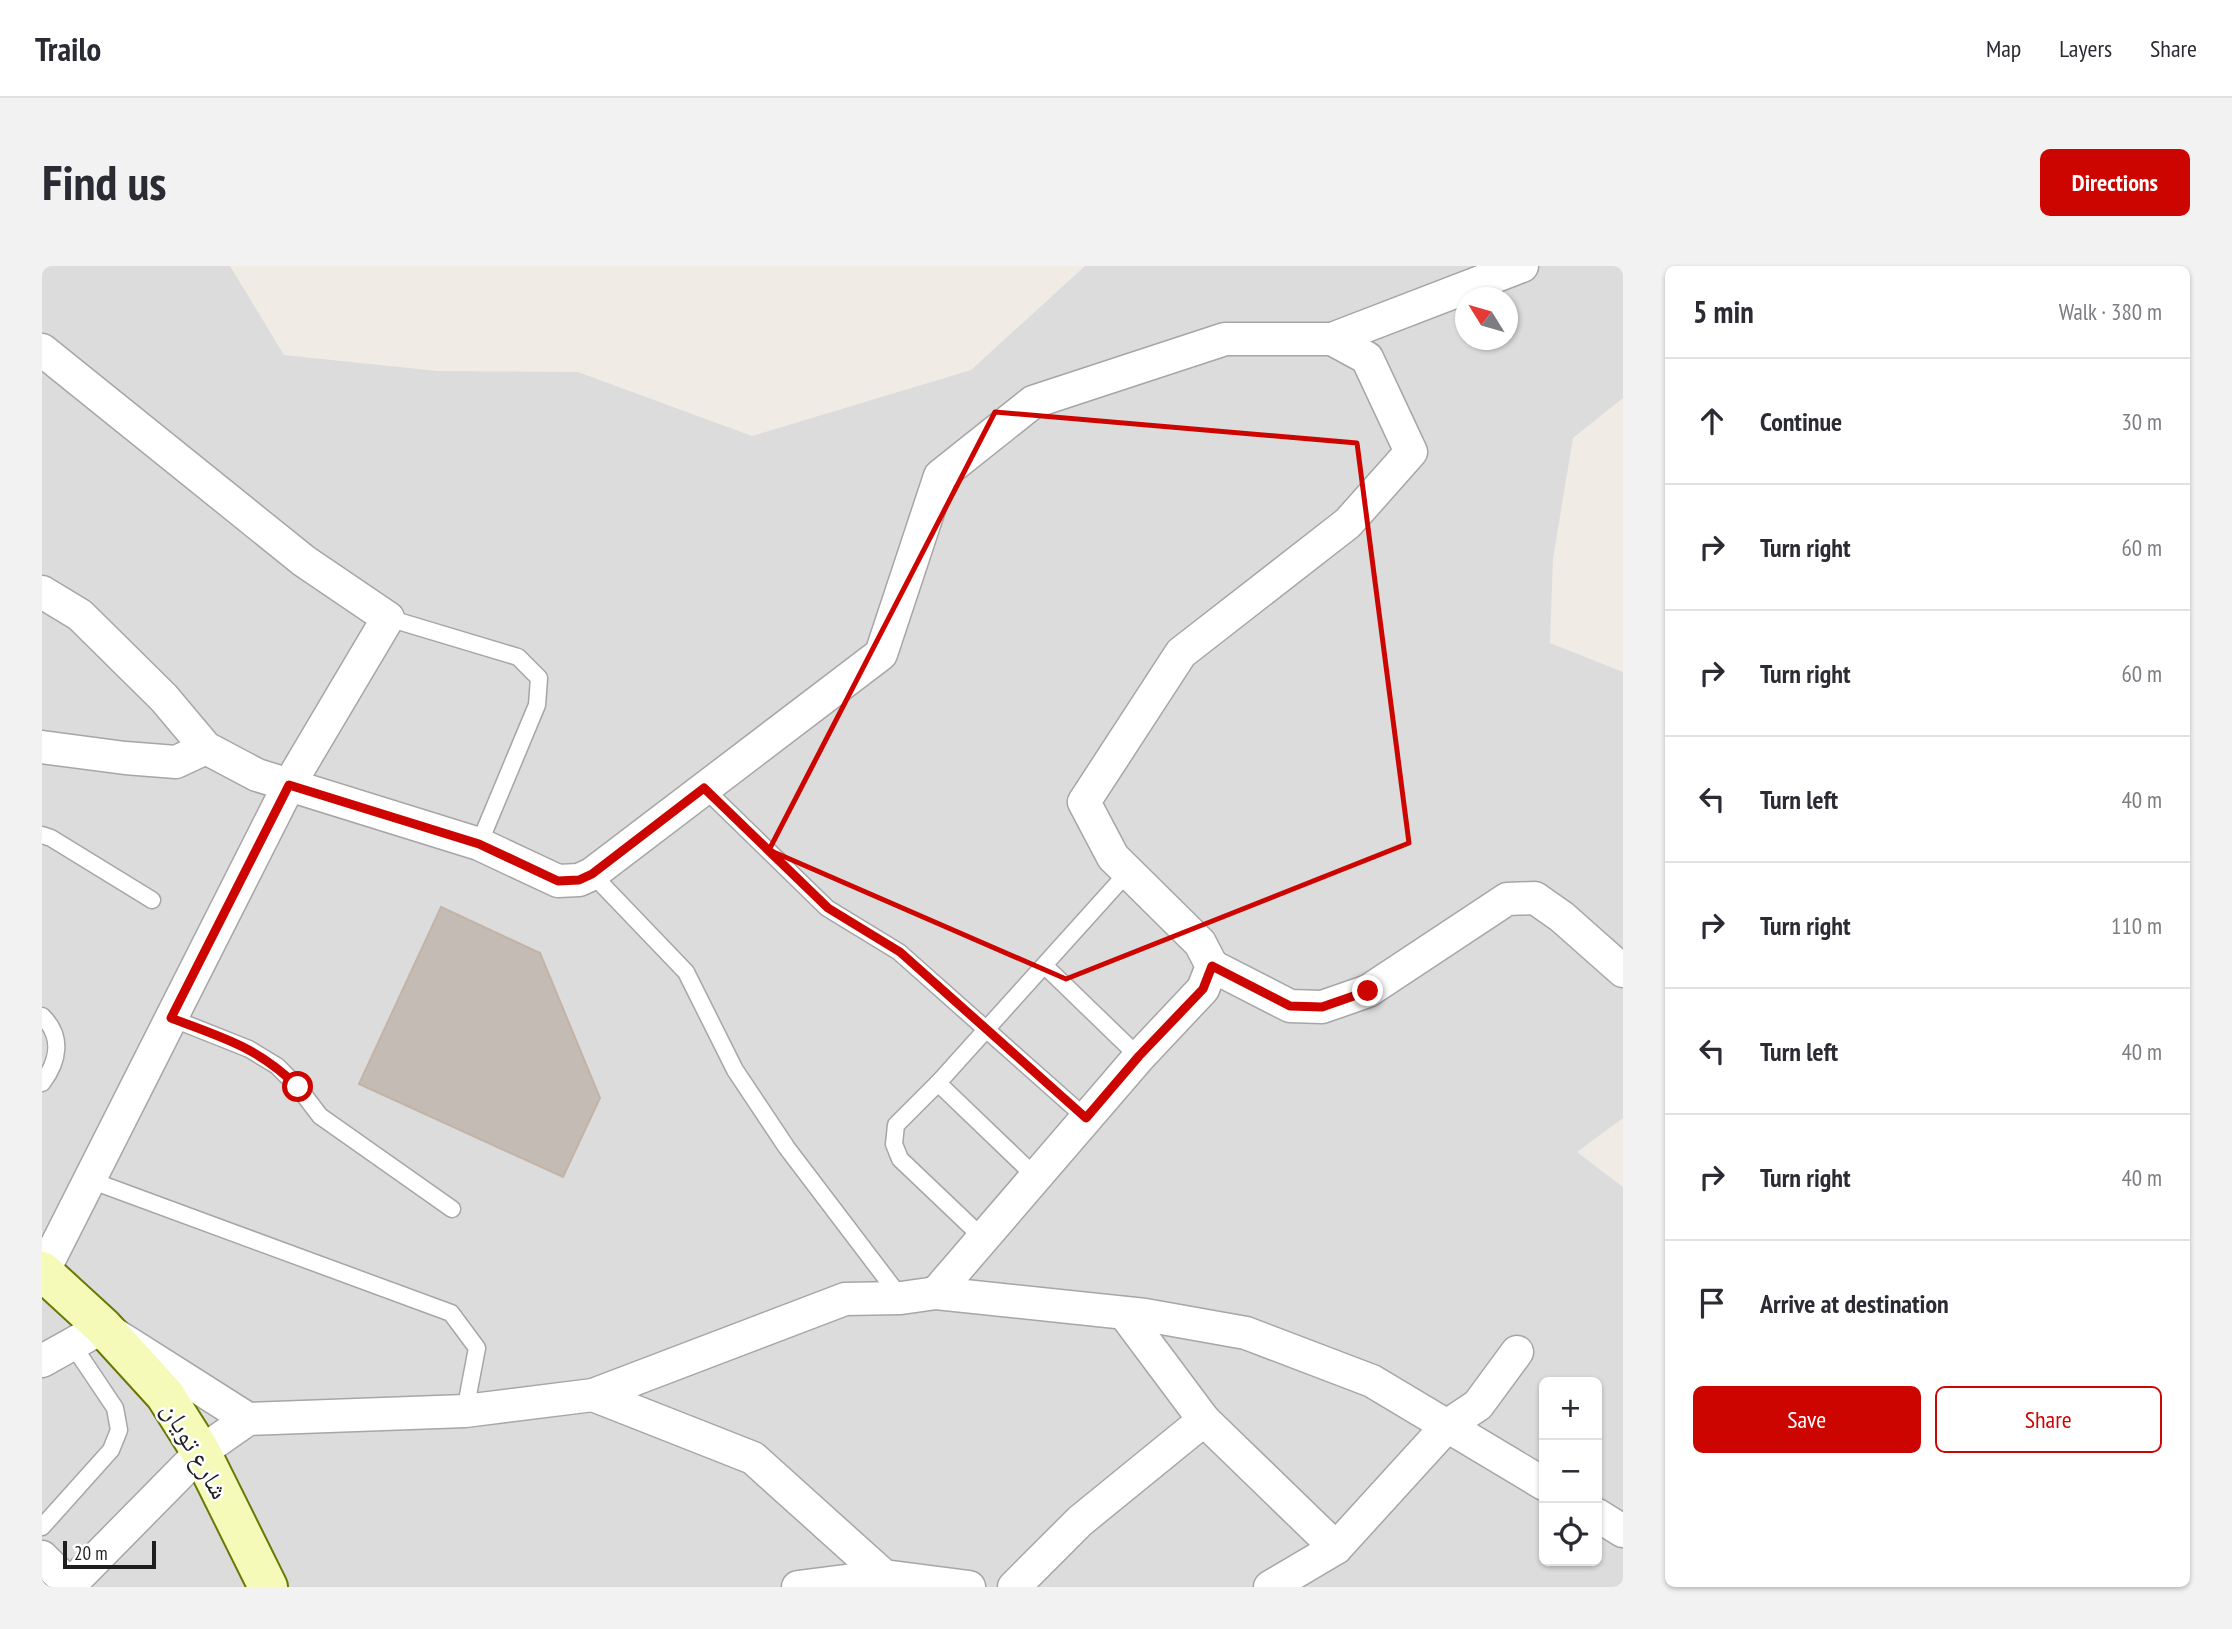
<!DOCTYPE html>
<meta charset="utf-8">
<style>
body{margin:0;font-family:"PT Sans Narrow","Noto Naskh Arabic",sans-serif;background:#f2f2f3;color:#2b2b33}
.controls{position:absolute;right:21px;bottom:21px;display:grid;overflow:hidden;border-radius:10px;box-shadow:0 2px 5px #0004}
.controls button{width:63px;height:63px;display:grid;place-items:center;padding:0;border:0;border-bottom:2px solid #e1e1e2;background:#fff;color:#2b2b33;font:35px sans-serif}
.compass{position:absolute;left:1413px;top:21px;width:63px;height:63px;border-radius:50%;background:#fff;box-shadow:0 2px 5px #0004;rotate:307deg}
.scale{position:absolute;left:21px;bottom:18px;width:93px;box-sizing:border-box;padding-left:7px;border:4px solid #1f1f1f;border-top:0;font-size:19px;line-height:24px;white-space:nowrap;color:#1f1f1f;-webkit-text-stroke:5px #fff;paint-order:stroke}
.stop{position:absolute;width:21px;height:21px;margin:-16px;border:5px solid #cd0500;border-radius:50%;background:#fff}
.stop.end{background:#cd0500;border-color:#fff;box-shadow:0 2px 7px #0008}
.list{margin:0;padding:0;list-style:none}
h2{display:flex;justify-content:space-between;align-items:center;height:91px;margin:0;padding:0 28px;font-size:30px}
h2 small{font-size:23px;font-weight:400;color:#7c7c81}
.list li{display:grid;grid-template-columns:46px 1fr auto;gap:21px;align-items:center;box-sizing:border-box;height:126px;padding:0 28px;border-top:2px solid #e1e1e2}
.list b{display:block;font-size:26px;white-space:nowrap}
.list em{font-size:23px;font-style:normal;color:#7c7c81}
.actions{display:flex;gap:14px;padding:21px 28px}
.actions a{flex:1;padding:16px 0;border:2px solid #cd0500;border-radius:10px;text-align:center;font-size:24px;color:#cd0500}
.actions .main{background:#cd0500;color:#fff}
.icon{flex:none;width:38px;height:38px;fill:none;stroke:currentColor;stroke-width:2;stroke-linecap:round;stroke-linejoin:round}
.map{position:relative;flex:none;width:1581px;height:1321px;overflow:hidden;border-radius:10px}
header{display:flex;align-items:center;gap:42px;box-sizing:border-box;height:98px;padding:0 35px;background:#fff;border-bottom:2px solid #e1e1e2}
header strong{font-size:33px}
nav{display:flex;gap:38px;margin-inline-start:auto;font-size:24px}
.intro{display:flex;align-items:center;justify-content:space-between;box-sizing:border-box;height:168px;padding:0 42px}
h1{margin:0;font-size:49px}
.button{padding:18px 32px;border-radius:10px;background:#cd0500;color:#fff;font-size:24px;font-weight:700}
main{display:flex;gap:42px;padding:0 42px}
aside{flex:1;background:#fff;border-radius:10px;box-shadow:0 2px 5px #0004}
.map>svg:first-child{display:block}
.residential{fill:#dddcdc;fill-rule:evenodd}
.building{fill:#c4bcb4;stroke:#c2b3a7;stroke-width:2}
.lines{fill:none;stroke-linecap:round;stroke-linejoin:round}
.service-casing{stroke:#a6a6a6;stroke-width:19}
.minor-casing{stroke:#a6a6a6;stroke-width:35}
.secondary-casing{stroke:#697803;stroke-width:42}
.service{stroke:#fff;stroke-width:16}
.minor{stroke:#fff;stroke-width:32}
.secondary{stroke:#f5fab8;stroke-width:38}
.route{stroke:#cd0500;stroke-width:9}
.marked{fill:none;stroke:#cd0500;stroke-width:5;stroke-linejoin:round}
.labels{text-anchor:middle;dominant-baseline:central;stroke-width:5;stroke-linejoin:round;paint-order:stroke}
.street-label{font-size:26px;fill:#1f1f1f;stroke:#fff}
</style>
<header>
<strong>Trailo</strong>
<nav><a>Map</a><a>Layers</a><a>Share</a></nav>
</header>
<div class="intro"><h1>Find us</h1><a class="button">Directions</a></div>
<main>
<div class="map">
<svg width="1581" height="1321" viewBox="0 0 1581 1321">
<rect width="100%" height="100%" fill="#f0ece5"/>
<path class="residential" d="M0 0H188L242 89 395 105 536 106 710 170 929 104 1043 0H1581V132L1531 172 1511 293 1508 377 1581 406V852L1535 886 1581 921V1321H0ZM1423 32H1465V74H1423ZM1502 1116H1555V1295H1502Z"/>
<polygon class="building" points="399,641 498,687 558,832 521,911 317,818"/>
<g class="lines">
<g class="service-casing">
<g id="service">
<polyline points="346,352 476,391 497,412 495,439 437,578"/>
<polyline points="662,522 785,642 857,686 1044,852"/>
<polyline points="0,569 9,572 110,634"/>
<polyline points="550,608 644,706 693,804 745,882 859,1032"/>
<polyline points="1003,700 1097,791"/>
<path d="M0 750C21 770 17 795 0 817"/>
<polyline points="129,752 207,783 235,800 256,821 278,850 410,943"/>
<polyline points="896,817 994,911"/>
<polyline points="48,914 409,1047 435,1082 423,1145"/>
<polyline points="941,972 858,893 852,878 854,859 896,817 1086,606"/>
<polyline points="0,1261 69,1184 77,1164 73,1142 30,1078"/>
</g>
</g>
<g class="minor-casing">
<g id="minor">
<polyline points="1290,73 1480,0"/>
<polyline points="0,84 262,295 346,352 247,519 1,1006"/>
<polyline points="0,326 38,349 122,432 164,482 215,509 437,578 516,615 537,614 550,608 839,388 898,210 991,136 1183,73 1290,73 1325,92 1369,186 1306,257 1139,387 1042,536 1071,591 1158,677 1170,700 1161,723 1097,791 894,1027"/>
<polyline points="0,481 83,492 134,496 164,482"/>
<polyline points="1170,700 1248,740 1280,741 1326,725 1465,633 1493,632 1520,651 1581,705"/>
<polyline points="0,1095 61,1061 206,1153"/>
<polyline points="551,1129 711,1192 842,1310 927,1321"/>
<polyline points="1162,1154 1294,1282"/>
<polyline points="1555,1249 1581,1265"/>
<polyline points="0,1291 28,1319"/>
<polyline points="26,1321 159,1186 206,1153 423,1145 551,1129 803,1033 859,1032 894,1027 1103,1049 1204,1067 1330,1115 1502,1218"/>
<polyline points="756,1321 842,1310"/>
<polyline points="972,1321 1038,1255 1162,1154 1082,1047"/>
<polyline points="1228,1321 1294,1282 1406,1159 1436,1139 1475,1086"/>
</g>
</g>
<g class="secondary-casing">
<polyline id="secondary" points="0,1005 61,1061 123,1129 159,1186 226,1321"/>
</g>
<use href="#service" class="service"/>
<use href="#minor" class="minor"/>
<use href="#secondary" class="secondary"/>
</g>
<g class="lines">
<path class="route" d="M256 821C216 781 181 772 129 752L247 519 437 578 516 615 537 614 550 608 662 522 786 642 858 686 1044 852 1097 790 1161 723 1170 700 1248 740 1280 741 1326 725"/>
</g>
<path class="marked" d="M953 146 1315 177 1367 577 1024 713 727 584Z"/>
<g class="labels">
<g class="street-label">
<text transform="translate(154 1184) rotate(60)">شارع تويان</text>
</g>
</g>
</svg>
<div class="controls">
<button>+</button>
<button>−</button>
<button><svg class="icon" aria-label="locate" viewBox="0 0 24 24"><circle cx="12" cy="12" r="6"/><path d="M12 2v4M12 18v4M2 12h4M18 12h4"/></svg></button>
</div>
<svg class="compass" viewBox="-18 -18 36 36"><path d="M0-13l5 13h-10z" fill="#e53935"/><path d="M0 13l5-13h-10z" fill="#7c7c81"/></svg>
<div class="scale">20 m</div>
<div class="stop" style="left:256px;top:821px"></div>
<div class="stop end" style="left:1326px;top:725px"></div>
</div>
<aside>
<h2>5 min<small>Walk · 380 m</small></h2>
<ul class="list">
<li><svg class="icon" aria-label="ahead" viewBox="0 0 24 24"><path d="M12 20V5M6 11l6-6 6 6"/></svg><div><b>Continue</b></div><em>30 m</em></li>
<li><svg class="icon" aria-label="right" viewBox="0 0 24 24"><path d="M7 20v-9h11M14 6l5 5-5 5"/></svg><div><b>Turn right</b></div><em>60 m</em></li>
<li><svg class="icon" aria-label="right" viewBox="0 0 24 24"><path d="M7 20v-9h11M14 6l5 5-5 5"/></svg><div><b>Turn right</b></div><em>60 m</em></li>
<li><svg class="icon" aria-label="left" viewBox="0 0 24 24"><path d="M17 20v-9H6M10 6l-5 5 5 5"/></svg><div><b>Turn left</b></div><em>40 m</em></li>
<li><svg class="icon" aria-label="right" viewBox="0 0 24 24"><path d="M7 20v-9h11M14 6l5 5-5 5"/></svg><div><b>Turn right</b></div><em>110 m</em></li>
<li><svg class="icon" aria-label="left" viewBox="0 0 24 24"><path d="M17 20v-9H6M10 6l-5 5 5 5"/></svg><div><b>Turn left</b></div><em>40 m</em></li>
<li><svg class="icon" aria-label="right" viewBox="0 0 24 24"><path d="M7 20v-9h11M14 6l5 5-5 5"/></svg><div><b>Turn right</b></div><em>40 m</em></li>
<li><svg class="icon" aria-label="arrive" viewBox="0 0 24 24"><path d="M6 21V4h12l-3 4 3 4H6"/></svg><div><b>Arrive at destination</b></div></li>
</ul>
<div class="actions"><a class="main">Save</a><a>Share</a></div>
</aside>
</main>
